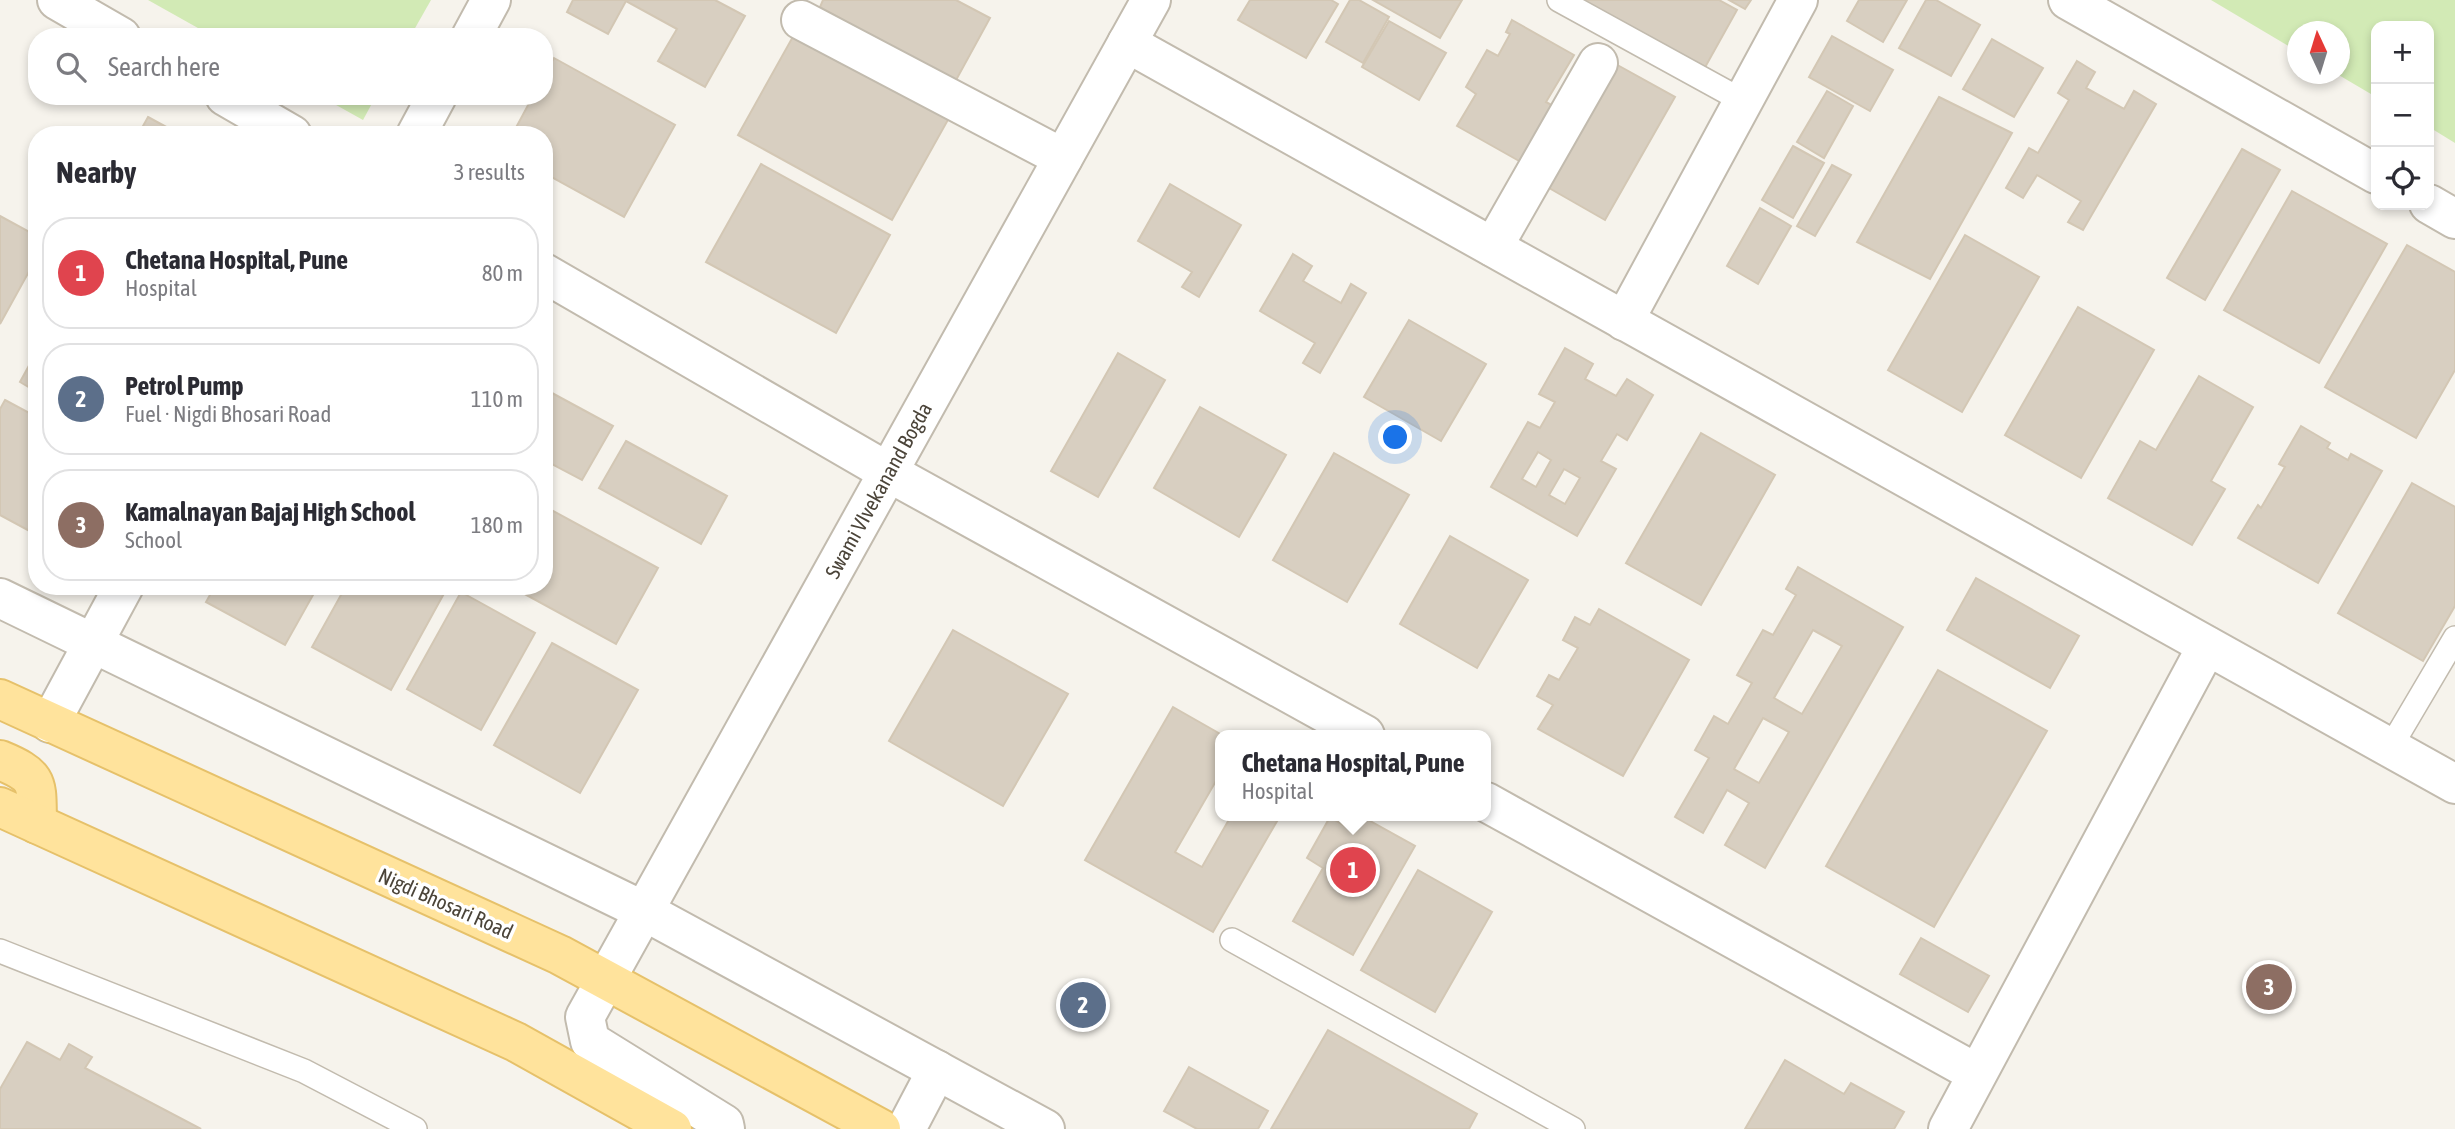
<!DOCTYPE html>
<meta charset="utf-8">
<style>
body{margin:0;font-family:"Asap Condensed",sans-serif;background:#f7f7f7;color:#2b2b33}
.controls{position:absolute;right:21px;top:21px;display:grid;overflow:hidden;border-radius:14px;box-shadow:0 4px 10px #0003}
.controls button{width:63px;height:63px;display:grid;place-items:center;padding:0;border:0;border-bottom:2px solid #e1e1e2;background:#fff;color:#2b2b33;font:35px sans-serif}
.compass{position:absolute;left:2287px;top:21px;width:63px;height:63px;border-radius:50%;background:#fff;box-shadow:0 4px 10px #0003;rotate:356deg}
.you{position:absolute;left:1396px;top:438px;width:24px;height:24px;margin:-18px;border:5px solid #fff;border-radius:50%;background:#1a73e8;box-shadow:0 0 0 10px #1a73e833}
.badge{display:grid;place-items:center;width:46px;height:46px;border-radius:50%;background:#1a73e8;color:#fff;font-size:23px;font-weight:700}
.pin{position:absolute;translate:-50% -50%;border:4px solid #fff;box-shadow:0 2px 7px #0006}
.popup{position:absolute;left:1215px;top:730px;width:276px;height:91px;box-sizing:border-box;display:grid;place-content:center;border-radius:14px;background:#fff;filter:drop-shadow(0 2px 5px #0005);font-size:23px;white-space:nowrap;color:#7c7c81}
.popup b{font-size:26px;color:#2b2b33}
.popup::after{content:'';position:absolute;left:50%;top:100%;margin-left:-14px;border:14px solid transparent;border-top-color:#fff}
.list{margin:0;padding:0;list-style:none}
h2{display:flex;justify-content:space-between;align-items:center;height:91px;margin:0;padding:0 28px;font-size:30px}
h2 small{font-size:23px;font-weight:400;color:#7c7c81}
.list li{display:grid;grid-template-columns:46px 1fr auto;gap:21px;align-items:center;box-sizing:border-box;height:112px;margin:0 14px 14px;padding:0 14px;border:2px solid #e1e1e2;border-radius:28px}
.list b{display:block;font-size:26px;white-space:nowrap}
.list p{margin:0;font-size:23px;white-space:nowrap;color:#7c7c81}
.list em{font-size:23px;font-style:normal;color:#7c7c81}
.icon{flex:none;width:38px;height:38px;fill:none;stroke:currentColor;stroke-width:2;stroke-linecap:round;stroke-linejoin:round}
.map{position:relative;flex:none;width:2455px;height:1129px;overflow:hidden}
.search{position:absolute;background:#fff;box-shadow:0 4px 10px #0003;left:28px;top:28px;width:525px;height:77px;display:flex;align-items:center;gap:18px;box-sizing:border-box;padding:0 24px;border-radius:28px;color:#7c7c81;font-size:26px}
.panel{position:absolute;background:#fff;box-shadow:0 4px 10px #0003;left:28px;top:126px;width:525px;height:469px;border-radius:28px}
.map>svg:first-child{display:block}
.green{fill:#d2eab5}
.building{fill:#d8cfc1;stroke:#d3c7b4;stroke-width:2;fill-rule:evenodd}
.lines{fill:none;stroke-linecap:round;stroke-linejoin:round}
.lane-casing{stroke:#c2bbae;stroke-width:26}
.street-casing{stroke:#c2bbae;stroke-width:42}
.primary-casing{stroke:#e6c16a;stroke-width:42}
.lane{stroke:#fff;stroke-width:23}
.street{stroke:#fff;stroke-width:38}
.primary{stroke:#ffe39c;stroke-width:38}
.labels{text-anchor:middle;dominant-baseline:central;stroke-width:7;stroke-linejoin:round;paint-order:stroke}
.street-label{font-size:21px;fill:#4b4439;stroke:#fff}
</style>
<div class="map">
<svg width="2455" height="1129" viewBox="0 0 2455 1129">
<rect width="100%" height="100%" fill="#f6f3ec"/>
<g class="green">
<polygon points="148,0 431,0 410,37 214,37"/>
<polygon points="2211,0 2455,0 2455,143 2429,127 2429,26 2376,26 2376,97 2337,74 2340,74 2340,32 2298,32 2297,51"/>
<polygon points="320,96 376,96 363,120"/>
</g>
<g class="building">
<polygon points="573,0 715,0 745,16 705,87 658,61 677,29 626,1 608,34 567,12"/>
<polygon points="823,0 956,0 990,18 955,82 820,7"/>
<polygon points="1250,0 1331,0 1338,4 1306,58 1238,20"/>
<polygon points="1350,0 1359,0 1389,17 1363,63 1326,42"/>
<polygon points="1373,0 1462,0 1440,38"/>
<polygon points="1578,0 1719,0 1737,10 1703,71"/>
<polygon points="1729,0 1751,0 1745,9"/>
<polygon points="1859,0 1907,0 1883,42 1847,21"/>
<polygon points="1926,0 1936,0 1980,25 1951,76 1899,48"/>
<polygon points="1512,20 1574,55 1546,102 1557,108 1521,162 1457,126 1476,94 1466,87 1487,50 1498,56 1510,34 1506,32"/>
<polygon points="1389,21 1446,53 1419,100 1362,67"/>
<polygon points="795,33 949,118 892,220 738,135"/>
<polygon points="1832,36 1893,70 1870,111 1809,77"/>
<polygon points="1992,39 2043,68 2014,117 1963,89"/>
<polygon points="554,58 675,125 624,217 544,173 544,135 512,135 533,96 544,96 544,76"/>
<polygon points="2077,61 2095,72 2086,88 2124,109 2134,91 2156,104 2083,230 2068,222 2081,201 2037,175 2023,198 2006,188 2029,148 2038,153 2069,100 2058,93"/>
<polygon points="1612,62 1675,97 1605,220 1542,184"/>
<polygon points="1827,91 1853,106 1824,158 1797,142"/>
<polygon points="1939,97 2012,133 1930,279 1857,242"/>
<polygon points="148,117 181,135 138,135"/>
<polygon points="1793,146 1824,163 1793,218 1762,200"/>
<polygon points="2242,149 2280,170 2205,300 2167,278"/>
<polygon points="761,164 890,235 836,333 706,262"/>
<polygon points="1832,165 1851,175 1815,236 1797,226"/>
<polygon points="1170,184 1241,225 1199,297 1182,287 1192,272 1138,241"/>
<polygon points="2292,191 2387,244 2319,363 2224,310"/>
<polygon points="1760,208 1791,226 1758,284 1727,266"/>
<polygon points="0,216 37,236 37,257 0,324"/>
<polygon points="1965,235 2039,277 1962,412 1888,370"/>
<polygon points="2407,245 2455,272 2455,370 2416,438 2325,387"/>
<polygon points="1293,254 1312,266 1303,281 1341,303 1351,284 1366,293 1320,373 1303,363 1315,343 1260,311"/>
<polygon points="2078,307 2154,350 2081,478 2005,435"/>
<polygon points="1409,320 1486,364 1441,441 1364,397"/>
<path d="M1565 348 1593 364 1585 379 1616 396 1627 379 1653 395 1627 440 1617 434 1601 461 1616 469 1577 536 1491 487 1528 422 1540 428 1555 402 1539 394ZM1538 452 1551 460 1536 487 1522 479ZM1564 469 1580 478 1565 504 1549 495Z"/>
<polygon points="37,351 37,392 20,382"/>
<polygon points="1118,353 1165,380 1098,497 1051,471"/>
<polygon points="2199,376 2253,407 2211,481 2225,489 2192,545 2108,498 2140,441 2156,450"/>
<polygon points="552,393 613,426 582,480 544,460 544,408"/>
<polygon points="5,400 37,417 37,535 0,515 0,409"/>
<polygon points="1200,407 1286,455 1239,537 1154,488"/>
<polygon points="2301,426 2330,443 2327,448 2348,460 2351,454 2382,471 2318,583 2238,538 2258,505 2261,508 2285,467 2279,464"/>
<polygon points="1701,433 1775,475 1701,605 1626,563"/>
<polygon points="626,441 727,496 701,544 599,488"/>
<polygon points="1334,453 1409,495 1347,602 1273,560"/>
<polygon points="2412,483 2455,507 2455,606 2423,661 2338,613"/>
<polygon points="544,506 658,568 616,644 510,586 544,586"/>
<polygon points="1450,536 1528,580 1477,668 1400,624"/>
<path d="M1798 567 1903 627 1765 868 1725 845 1749 803 1727 790 1703 833 1675 817 1709 758 1695 750 1714 716 1728 724 1752 683 1737 675 1763 630 1773 635 1796 595 1786 589ZM1813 630 1842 646 1802 714 1774 698ZM1763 718 1789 732 1759 783 1734 769Z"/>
<polygon points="1976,578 2079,636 2050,688 1947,630"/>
<polygon points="215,586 318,586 285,645 206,602"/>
<polygon points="346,586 444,586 447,588 391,690 312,647"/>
<polygon points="461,592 535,633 481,730 407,689"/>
<polygon points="1599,609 1689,660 1623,776 1538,729 1553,705 1537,696 1549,675 1559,680 1578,648 1563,640 1575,617 1590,625"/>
<polygon points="953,630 1068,694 1003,806 889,741"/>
<polygon points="552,643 638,690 580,793 494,745"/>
<polygon points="1938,670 2047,731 1934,927 1826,866"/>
<polygon points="1173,707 1222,735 1220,735 1220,774 1175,852 1202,867 1231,816 1280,816 1213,932 1085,860"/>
<polygon points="1355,816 1361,816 1415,846 1353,955 1293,921 1323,868 1307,858 1330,817 1348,828"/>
<polygon points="1418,870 1492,912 1435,1012 1361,970"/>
<polygon points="1921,938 1989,976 1968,1012 1900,974"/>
<polygon points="1328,1030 1477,1114 1469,1129 1271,1129"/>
<polygon points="27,1042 60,1060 69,1044 92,1057 85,1068 201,1129 0,1129 0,1089"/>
<polygon points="1785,1060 1844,1094 1851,1083 1904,1112 1894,1129 1745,1129"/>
<polygon points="1189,1067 1268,1111 1258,1129 1197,1129 1164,1111"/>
</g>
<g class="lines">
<g class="lane-casing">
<g id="lane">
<polyline points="1559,0 1743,101"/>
<polyline points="2390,748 2455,638"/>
<polyline points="1232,940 1573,1129"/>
<polyline points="0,951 304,1071 415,1129"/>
</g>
</g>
<g class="street-casing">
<g id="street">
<polyline points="57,0 121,37"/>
<polyline points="2068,0 2376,174"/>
<polyline points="801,20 1063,158"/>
<polyline points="471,37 491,0"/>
<polyline points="1127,43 2455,784"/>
<polyline points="225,96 292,135"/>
<polyline points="416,135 437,96"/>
<polyline points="2429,204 2455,219"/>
<polyline points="1493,247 1598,63"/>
<polyline points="544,273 888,472 1365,735"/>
<polyline points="1624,321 1798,0"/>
<polyline points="0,598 644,911 1045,1129"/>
<polyline points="50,723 124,586"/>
<polyline points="1486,802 1976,1073"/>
<polyline points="725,1129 724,1124 590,1041 585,1017 1151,0"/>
<polyline points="906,1129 937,1070"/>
<polyline points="1948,1129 2207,646"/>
</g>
</g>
<g class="primary-casing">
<g id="primary">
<polyline points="0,699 560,955 881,1129"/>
<path d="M0 760C41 777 36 783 37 824"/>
<polyline points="0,807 516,1042 672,1129"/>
</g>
</g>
<use href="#lane" class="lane"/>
<use href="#street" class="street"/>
<use href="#primary" class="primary"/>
</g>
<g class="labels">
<g class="street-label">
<text transform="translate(878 490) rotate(-61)">Swami VIvekanand Bogda</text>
<text transform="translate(446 903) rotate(24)">Nigdi Bhosari Road</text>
</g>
</g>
</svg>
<div class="controls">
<button>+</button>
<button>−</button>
<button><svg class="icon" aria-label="locate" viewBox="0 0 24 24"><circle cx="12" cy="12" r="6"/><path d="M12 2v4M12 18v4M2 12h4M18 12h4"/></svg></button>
</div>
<svg class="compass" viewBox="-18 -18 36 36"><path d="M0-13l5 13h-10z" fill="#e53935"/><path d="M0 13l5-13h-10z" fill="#7c7c81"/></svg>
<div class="you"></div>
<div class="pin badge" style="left:1353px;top:870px;background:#e0444e">1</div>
<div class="popup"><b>Chetana Hospital, Pune</b>Hospital</div>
<div class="pin badge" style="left:1083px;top:1005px;background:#5c6f8a">2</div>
<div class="pin badge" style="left:2269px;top:987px;background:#8d6e63">3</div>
<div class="search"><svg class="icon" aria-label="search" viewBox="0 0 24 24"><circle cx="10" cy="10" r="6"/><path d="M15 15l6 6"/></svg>Search here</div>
<section class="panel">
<h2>Nearby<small>3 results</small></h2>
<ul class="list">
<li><span class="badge" style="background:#e0444e">1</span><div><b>Chetana Hospital, Pune</b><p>Hospital</p></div><em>80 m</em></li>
<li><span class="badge" style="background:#5c6f8a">2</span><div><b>Petrol Pump</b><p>Fuel · Nigdi Bhosari Road</p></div><em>110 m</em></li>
<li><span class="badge" style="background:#8d6e63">3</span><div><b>Kamalnayan Bajaj High School</b><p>School</p></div><em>180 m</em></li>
</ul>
</section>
</div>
